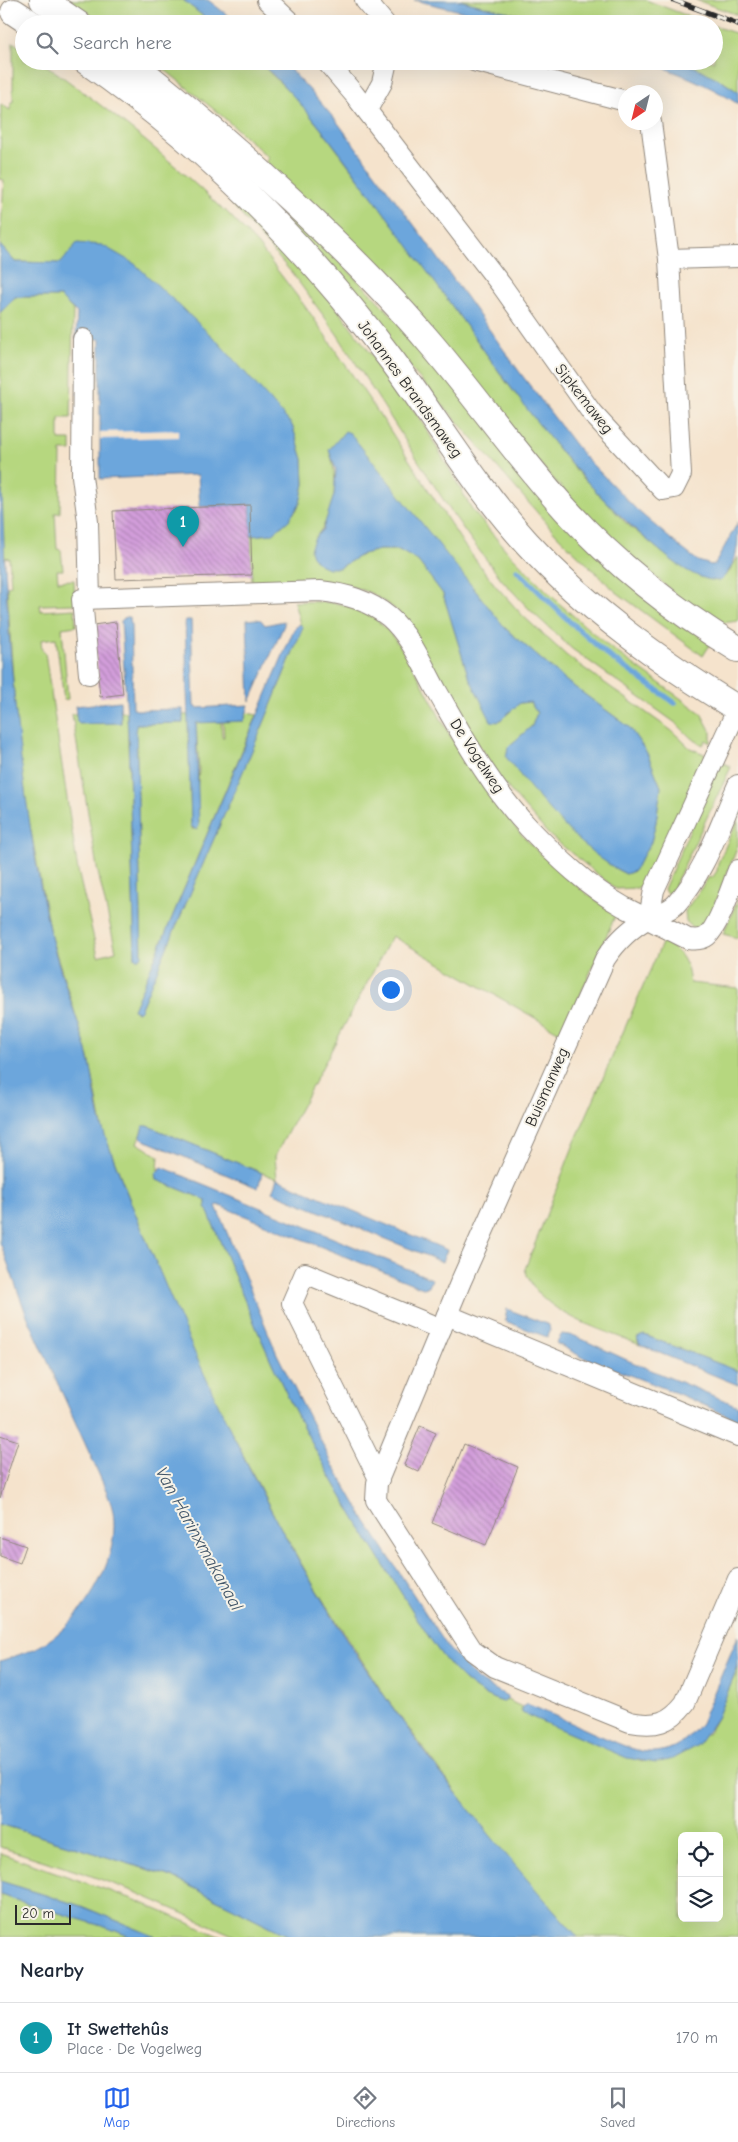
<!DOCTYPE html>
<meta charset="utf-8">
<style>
body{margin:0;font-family:"Comic Neue",sans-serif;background:#f2f2f3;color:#1f2937}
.controls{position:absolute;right:15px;bottom:15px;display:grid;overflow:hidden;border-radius:8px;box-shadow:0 5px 20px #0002}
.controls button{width:45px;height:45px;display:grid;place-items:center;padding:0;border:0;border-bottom:1px solid #e0e1e3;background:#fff;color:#1f2937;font:25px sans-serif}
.compass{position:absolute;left:618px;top:85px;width:45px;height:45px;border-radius:50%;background:#fff;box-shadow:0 5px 20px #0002;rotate:215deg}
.scale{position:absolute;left:15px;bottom:12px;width:56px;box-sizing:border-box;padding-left:5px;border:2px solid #2b2b2b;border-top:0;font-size:14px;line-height:18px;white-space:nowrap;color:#2b2b2b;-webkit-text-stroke:4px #f7f3e8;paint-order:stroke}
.you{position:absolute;left:390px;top:989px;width:18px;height:18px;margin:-12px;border:4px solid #fff;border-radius:50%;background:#1a73e8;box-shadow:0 0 0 8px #1a73e833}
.badge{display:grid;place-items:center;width:32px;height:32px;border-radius:50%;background:#2563eb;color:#fff;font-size:16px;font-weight:700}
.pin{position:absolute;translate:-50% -41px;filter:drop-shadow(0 1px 2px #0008)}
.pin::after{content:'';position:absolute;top:26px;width:18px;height:15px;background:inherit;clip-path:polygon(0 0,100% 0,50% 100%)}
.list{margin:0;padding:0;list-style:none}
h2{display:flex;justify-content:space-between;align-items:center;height:65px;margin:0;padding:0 20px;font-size:21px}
h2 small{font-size:16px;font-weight:400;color:#747a83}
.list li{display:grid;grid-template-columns:32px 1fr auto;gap:15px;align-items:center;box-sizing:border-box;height:70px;padding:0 20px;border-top:1px solid #e0e1e3}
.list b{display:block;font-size:19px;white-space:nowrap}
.list p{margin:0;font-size:16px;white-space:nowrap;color:#747a83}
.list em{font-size:16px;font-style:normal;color:#747a83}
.icon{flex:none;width:28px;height:28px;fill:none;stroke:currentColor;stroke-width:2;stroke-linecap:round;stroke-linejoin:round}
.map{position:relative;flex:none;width:738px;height:1937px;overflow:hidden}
.search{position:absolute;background:#fff;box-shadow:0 5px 20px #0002;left:15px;right:15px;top:15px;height:55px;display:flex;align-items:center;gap:12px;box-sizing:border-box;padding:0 18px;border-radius:28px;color:#747a83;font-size:19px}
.sheet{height:135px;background:#fff}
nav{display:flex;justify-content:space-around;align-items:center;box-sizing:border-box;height:70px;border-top:1px solid #e0e1e3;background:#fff;font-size:14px;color:#747a83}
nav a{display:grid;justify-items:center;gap:2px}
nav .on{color:#2563eb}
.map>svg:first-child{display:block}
.grass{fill:#b6d77f;stroke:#708155;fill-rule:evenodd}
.water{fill:#6ca6dc;stroke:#4c6884}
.pier{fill:#f5e3cc}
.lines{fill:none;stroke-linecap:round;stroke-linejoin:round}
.stream{stroke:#6ca6dc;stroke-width:5.5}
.building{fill:url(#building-back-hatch)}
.minor-casing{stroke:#90877c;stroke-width:22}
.major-casing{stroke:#90877c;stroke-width:28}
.minor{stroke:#fff;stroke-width:20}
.major{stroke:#fff;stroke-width:26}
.rail-casing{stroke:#2b2b2b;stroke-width:5.5}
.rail{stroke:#f7f3e8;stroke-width:4;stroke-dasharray:11;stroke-linecap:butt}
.labels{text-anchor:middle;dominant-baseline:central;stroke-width:4;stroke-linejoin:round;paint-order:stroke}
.street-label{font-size:16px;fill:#2b2b2b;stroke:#f7f3e8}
.water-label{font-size:18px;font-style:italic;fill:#425669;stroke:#f7f3e8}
</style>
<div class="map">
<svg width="738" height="1937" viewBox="0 0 738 1937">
<defs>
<pattern id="building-back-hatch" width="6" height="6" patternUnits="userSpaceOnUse" patternTransform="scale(1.25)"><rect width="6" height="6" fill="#d39edb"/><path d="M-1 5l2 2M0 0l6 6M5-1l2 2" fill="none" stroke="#ab81b2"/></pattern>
</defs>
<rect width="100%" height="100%" fill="#f7f3e8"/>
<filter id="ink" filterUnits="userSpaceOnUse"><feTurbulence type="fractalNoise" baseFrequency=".02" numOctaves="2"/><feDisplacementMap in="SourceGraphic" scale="10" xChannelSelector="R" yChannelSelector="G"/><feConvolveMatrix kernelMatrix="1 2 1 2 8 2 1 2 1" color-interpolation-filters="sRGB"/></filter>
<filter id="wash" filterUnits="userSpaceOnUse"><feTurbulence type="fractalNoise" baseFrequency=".0096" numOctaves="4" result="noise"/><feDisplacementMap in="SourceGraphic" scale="20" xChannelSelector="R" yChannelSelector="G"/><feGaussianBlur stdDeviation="1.12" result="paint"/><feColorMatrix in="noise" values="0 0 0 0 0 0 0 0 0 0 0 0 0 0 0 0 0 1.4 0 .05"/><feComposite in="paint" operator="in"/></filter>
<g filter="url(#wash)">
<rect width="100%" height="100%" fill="#f5e3cc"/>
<g class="grass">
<polygon points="70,0 183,0 213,24 104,24"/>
<polygon points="458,0 646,0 709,24 558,24"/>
<polygon points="696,0 738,0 738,15"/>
<polygon points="714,26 738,34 738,92 722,81 675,61 714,61"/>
<path d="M13 42 24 50V61H40C106 107 166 155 224 211L225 210 258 245 310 313 388 427 464 545 495 585 523 616 567 656 672 731 690 748 709 756 649 881 637 888 616 889 549 835 502 781 478 744 403 617 395 609 371 593 341 583 319 581 252 585 251 536 272 534 296 511 300 503 304 484 303 459 292 425 61 263 15 262 0 245 4 180 0 179 1 104 10 110 11 102H13ZM329 450 431 537 506 629 565 680 629 727 647 753 661 787 656 822 651 842 634 871 626 874 616 869 591 850 508 747 532 726 537 713 530 702 520 703 498 722 468 675 443 594 418 561 399 550H379L363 554 339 568 314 539C335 515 340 480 329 450Z"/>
<polygon points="154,61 258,61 295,97 325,134 413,251 507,383 571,465 626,523 674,562 727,575 738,557 738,621 723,623 711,619 679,597 598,528 266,161 268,157 222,116"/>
<polygon points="164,98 306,227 711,643 703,656 615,591 557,535 391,346"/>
<polygon points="233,199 333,303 423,423 473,511 506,550 561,605 608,646 701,713 711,732 711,743 706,740 703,745 691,738 677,724 572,649 531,611 502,580 472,541 448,507 337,334 292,273 230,202"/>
<path d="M15 297H60L73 310 71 418H59V440H71V451H61L60 513H55L57 549 61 550 63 570H57L58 581 74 580 75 604 40 605 41 611 75 609 76 626 62 628 68 699 64 700 56 638 41 640 42 650 45 653 78 871 98 956 116 951 97 868 72 714H76L77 722 121 723V712H127L135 957 142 956 136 724 183 723V715H188L191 826 193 830 199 771 196 722H221L222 737H224L223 721H244L247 713 257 715 133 1010H140L263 725 303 627 300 624 294 602C325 601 355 601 380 623 406 646 430 700 448 732 494 810 539 863 616 914L563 1034 392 936 275 1156 277 1179 148 1126 143 1127 137 1143 159 1156 157 1180 206 1200V1207C233 1272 259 1338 290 1401 323 1467 361 1530 400 1591 427 1632 453 1688 503 1702L507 1700 522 1707 521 1711 642 1762 708 1734 717 1718 738 1667V1937H578L529 1883 482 1827 386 1698 314 1586 277 1521 217 1404 187 1338 131 1203 103 1131 89 1057 50 934 28 815 16 726 7 586 11 585 9 558 4 557 3 549 0 313ZM682 1836H719V1918H682Z"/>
<polygon points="720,761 731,767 671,893 666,893 664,889"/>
<polygon points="738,819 738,846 707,923 702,929 694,928 686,922 685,911 709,877 712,878 717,871 718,863"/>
<polygon points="738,899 738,938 723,934"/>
<path d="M663 941C684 955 686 958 690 983L738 988V1371L645 1335 637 1341 640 1345C602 1329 537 1313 525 1269L574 1144Z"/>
<polygon points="0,1824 172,1877 291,1937 237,1937 135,1892 86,1874 0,1847"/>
<polygon points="0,1853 133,1899 221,1937 156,1937 81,1906 0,1881"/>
<polygon points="0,1895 109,1928 131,1937 0,1937"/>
</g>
<g class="water">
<polygon points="183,0 208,0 239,24 213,24"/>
<polygon points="414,0 458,0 558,24 515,24"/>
<path d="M258 61H282L307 87 338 123 426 241 521 374 583 455 638 511 680 547 698 561 711 565 715 564 738 522C738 547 738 564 720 581 693 580 671 560 652 544 581 485 528 412 475 338 439 288 404 239 368 191 334 145 301 99 258 61Z"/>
<path d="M643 61C653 61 664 60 674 61 694 63 722 81 738 92V104C708 84 677 72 643 61Z"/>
<polygon points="77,243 102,245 135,264 217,341 292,425 303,459 304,484 300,503 289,520 281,527 272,534 251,536 250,505 200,507 198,475 100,479 100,339 76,339 77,313 60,297 15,297 0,313 0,245 15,262 61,263"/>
<path d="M0 387C2 568 11 751 49 929 59 971 75 1011 87 1051 95 1079 95 1108 105 1135 122 1183 142 1230 162 1277 206 1382 254 1485 312 1583 386 1709 480 1829 578 1937H291L172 1877 0 1824V1661C12 1657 25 1653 36 1648 80 1626 121 1562 113 1512 112 1504 108 1497 106 1490L25 1311 0 1242Z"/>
<path d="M345 431 350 433 506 629 565 680 629 727 647 753 661 787 656 822 651 842 634 871 626 874C583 854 535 795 506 757L508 747 532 726 537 713 530 702 520 703 498 722 491 721 468 675 443 594 418 561 399 550H379L363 554 339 568H328L319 564 312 556 310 550 314 539 323 529 334 495 336 470 329 450Z"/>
<polygon points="125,617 129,617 131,625 133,708 136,710 183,709 183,723 136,724 142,956 139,958 135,958 128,732 121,621"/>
<polygon points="256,619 261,620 265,625 284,621 284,625 250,702 247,620"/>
<polygon points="185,620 191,620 194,706 197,708 249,705 244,721 196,723 199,826 196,830 191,826"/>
<polygon points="300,624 303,627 263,725 140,1010 138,1012 133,1010 294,629"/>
<polygon points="120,701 121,723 79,724 77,722 75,706"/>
<polygon points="143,1126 148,1126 262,1173 258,1188 144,1140 140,1136"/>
<path d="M162 1167 432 1279 429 1287 423 1288 218 1205 216 1206 277 1354 333 1465 365 1520 449 1649 478 1680 507 1696V1700L503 1702C453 1688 427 1632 400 1591 361 1530 323 1467 290 1401 259 1338 233 1272 206 1207V1200L157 1180 156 1173Z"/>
<polygon points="277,1179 447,1250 442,1262 272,1192"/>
<polygon points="507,1309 549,1325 550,1331 547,1337 505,1321"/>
<polygon points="562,1334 575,1336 627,1360 738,1406 738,1420 674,1392 582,1357 556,1343"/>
<polygon points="644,1335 738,1371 738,1385 640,1345 637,1338"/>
<path d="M738 1636V1667L717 1718 698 1745 672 1759 656 1763 627 1758 522 1713V1707L527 1704C551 1714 574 1724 598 1735 614 1741 632 1751 649 1752 672 1753 688 1740 701 1723Z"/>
<polygon points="0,1881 81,1906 156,1937 131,1937 108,1928 0,1895"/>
</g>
<polygon class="pier" points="178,430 178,437 100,439 100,432"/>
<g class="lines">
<polyline class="stream" points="517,570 568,620 610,657 675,703"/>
</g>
<g id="blocks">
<g class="building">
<polygon points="250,505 252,575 116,579 113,511"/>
<polygon points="116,622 123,694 100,697 93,625"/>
<polygon points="420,1426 436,1433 419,1472 404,1465"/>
<polygon points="0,1435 18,1441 0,1498"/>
<polygon points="464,1444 518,1467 486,1545 432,1523"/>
<polygon points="0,1537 26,1546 20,1563 0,1556"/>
</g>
</g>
</g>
<g filter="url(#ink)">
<use href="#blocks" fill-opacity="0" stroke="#90877c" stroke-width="1"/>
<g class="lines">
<g class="minor-casing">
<g id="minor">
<polyline points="267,0 292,24"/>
<polyline points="365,0 385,24"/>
<polyline points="326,61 354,94 502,286 592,413 663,490 674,488 681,474 669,259 651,122"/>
<polyline points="474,61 626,101"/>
<polyline points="367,110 382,83 387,61"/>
<polyline points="669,259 738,257"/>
<polyline points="83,339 82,476 88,522 90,599"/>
<path d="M89 674 82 599 320 591C346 594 368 600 389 617 411 636 424 668 438 693 465 740 491 788 529 828 557 857 588 887 624 907 645 918 667 928 688 939 695 940 702 940 707 936 719 926 732 885 738 870"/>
<path d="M738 785C720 824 706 871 676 904 670 911 658 913 649 918 630 928 617 941 605 959L461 1281 377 1483 376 1500 381 1508 473 1651 495 1667 630 1722C656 1727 669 1723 685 1703L738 1579"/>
<polyline points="649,918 654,890 738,708"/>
<polyline points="447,1315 738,1436"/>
<polyline points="379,1479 292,1303 305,1273 441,1329"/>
</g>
</g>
<g class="major-casing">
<g id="major">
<polyline points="43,0 78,24"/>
<polyline points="14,12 32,24"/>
<path d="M86 61C204 143 308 248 394 363 438 423 476 487 527 543 588 610 661 662 738 709"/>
<path d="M129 61C185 105 239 152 291 200 340 246 388 293 431 344 477 398 518 457 566 510 615 564 675 611 738 649"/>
</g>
</g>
<use href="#minor" class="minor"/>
<use href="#major" class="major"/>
<g class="rail-casing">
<polyline id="rail" points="674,0 738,24"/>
</g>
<use href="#rail" class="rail"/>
</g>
</g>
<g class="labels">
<g class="street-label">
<text transform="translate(410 389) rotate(54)">Johannes Brandsmaweg</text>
<text transform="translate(584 399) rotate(52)">Sipkemaweg</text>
<text transform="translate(477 756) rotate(57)">De Vogelweg</text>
<text transform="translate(547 1087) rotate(-66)">Buismanweg</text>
</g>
<g class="water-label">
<text transform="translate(199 1539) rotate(61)">Van Harinxmakanaal</text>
</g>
</g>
</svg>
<div class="controls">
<button><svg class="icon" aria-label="locate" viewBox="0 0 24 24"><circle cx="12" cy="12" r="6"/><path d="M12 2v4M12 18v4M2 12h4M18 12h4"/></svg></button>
<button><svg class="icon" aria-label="layers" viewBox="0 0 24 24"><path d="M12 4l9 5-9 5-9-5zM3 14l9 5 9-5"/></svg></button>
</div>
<svg class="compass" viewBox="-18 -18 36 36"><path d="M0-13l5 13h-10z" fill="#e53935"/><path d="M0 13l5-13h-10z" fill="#747a83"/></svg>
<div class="scale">20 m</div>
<div class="you"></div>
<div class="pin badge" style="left:183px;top:547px;background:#0f9aa8">1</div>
<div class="search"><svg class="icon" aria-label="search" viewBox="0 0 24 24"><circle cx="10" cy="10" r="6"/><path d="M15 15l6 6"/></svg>Search here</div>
</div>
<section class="sheet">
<h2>Nearby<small></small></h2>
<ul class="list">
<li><span class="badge" style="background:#0f9aa8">1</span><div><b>It Swettehûs</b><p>Place · De Vogelweg</p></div><em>170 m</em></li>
</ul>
</section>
<nav>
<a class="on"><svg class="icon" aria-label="map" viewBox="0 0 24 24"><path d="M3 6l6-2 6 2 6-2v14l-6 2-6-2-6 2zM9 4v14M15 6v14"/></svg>Map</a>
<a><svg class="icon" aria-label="directions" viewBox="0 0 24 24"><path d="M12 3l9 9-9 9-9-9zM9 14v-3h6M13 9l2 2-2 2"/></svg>Directions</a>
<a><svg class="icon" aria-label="saved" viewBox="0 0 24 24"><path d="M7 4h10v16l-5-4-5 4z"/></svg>Saved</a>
</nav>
